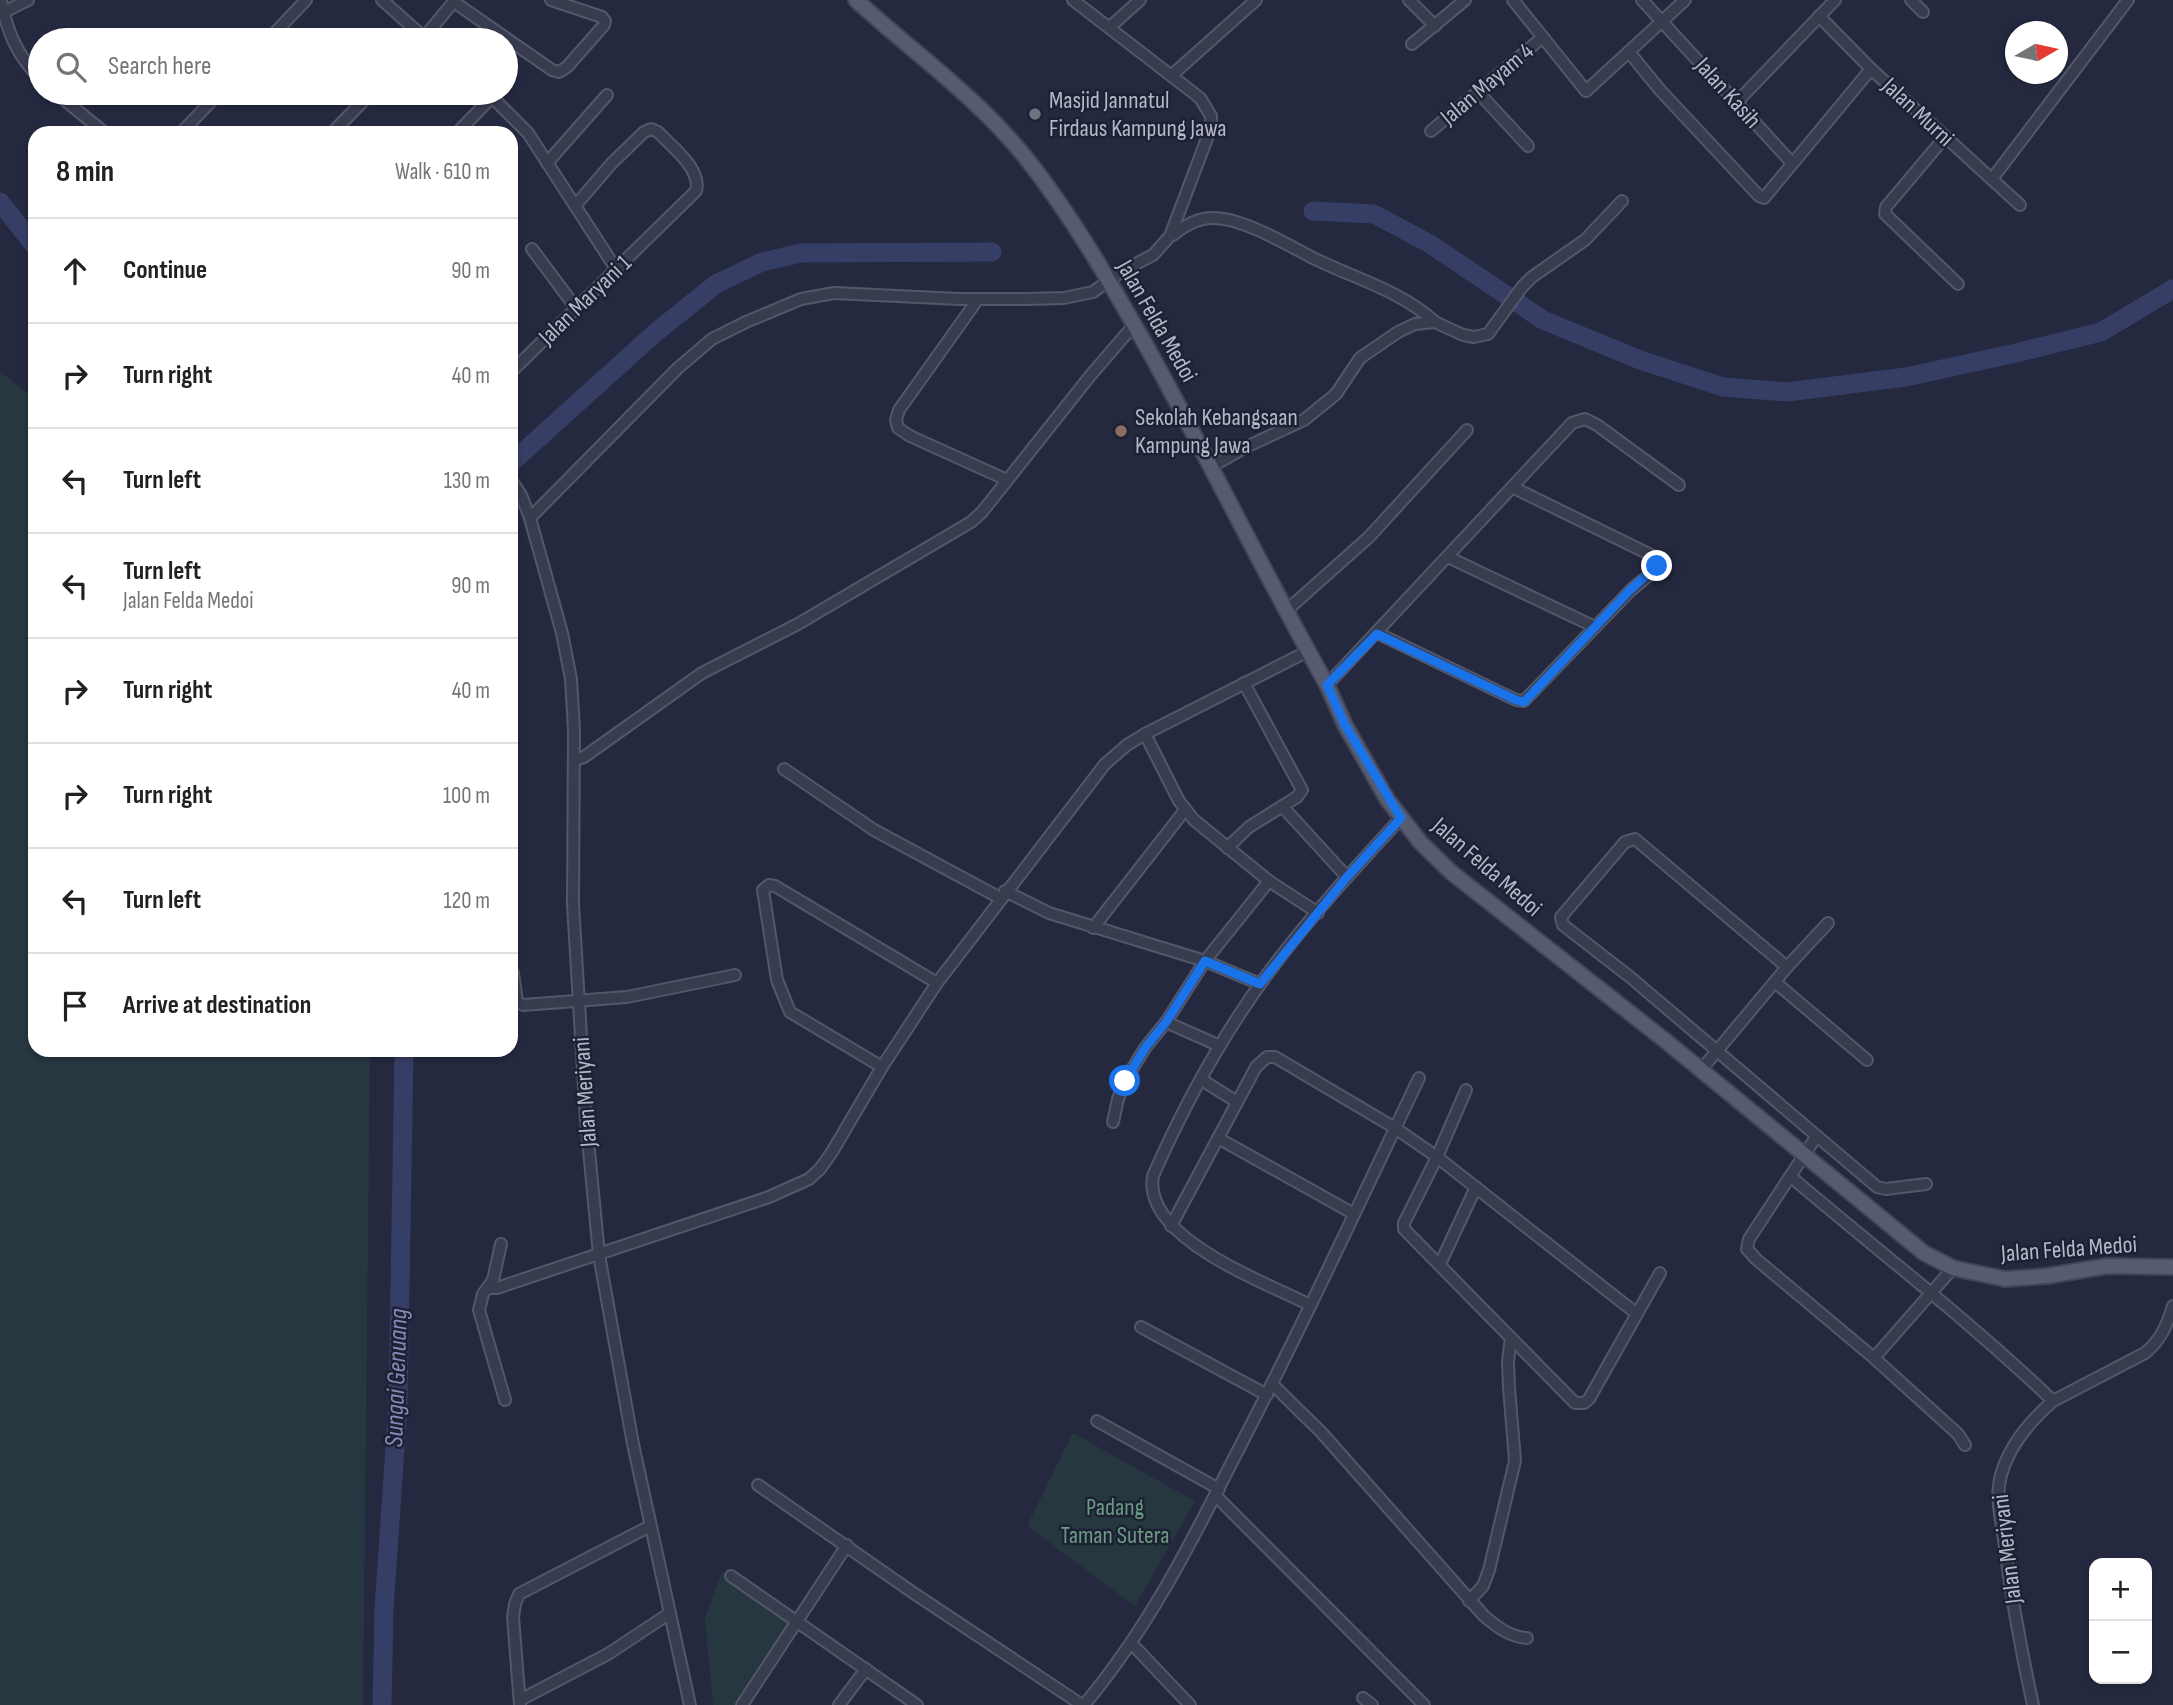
<!DOCTYPE html>
<meta charset="utf-8">
<style>
body{margin:0;font-family:"Sofia Sans Condensed",sans-serif;background:#f2f2f2;color:#202124}
.controls{position:absolute;right:21px;bottom:21px;display:grid;overflow:hidden;border-radius:14px;box-shadow:0 2px 5px #0004}
.controls button{width:63px;height:63px;display:grid;place-items:center;padding:0;border:0;border-bottom:2px solid #e0e0e0;background:#fff;color:#202124;font:35px sans-serif}
.compass{position:absolute;left:2005px;top:21px;width:63px;height:63px;border-radius:50%;background:#fff;box-shadow:0 2px 5px #0004;rotate:81deg}
.stop{position:absolute;width:21px;height:21px;margin:-16px;border:5px solid #1a73e8;border-radius:50%;background:#fff}
.stop.end{background:#1a73e8;border-color:#fff;box-shadow:0 2px 7px #0008}
.list{margin:0;padding:0;list-style:none}
h2{display:flex;justify-content:space-between;align-items:center;height:91px;margin:0;padding:0 28px;font-size:30px}
h2 small{font-size:23px;font-weight:400;color:#757577}
.list li{display:grid;grid-template-columns:46px 1fr auto;gap:21px;align-items:center;box-sizing:border-box;height:105px;padding:0 28px;border-top:2px solid #e0e0e0}
.list b{display:block;font-size:26px;white-space:nowrap}
.list p{margin:0;font-size:23px;white-space:nowrap;color:#757577}
.list em{font-size:23px;font-style:normal;color:#757577}
.icon{flex:none;width:38px;height:38px;fill:none;stroke:currentColor;stroke-width:2;stroke-linecap:round;stroke-linejoin:round}
.map{position:relative;flex:none;width:2173px;height:1705px;overflow:hidden}
.search{position:absolute;background:#fff;box-shadow:0 2px 5px #0004;left:28px;top:28px;width:490px;height:77px;display:flex;align-items:center;gap:18px;box-sizing:border-box;padding:0 24px;border-radius:38px;color:#757577;font-size:26px}
.panel{position:absolute;background:#fff;box-shadow:0 2px 5px #0004;left:28px;top:126px;width:490px;height:931px;border-radius:21px}
.map>svg:first-child{display:block}
.green{fill:#263740}
.lines{fill:none;stroke-linecap:round;stroke-linejoin:round}
.river{stroke:#363e65;stroke-width:19}
.minor-casing{stroke:#53576a;stroke-width:14}
.major-casing{stroke:#424558;stroke-width:18}
.minor{stroke:#383c4f;stroke-width:10}
.major{stroke:#565b6f;stroke-width:14}
.route{stroke:#1a73e8;stroke-width:9}
.worship-dot{fill:#6b7280;stroke:#1d2134;stroke-width:2.5}
.education-dot{fill:#8d6e63;stroke:#1d2134;stroke-width:2.5}
.labels{text-anchor:middle;dominant-baseline:central;stroke-width:5;stroke-linejoin:round;paint-order:stroke}
.street-label{font-size:24px;fill:#b5b8ca;stroke:#1d2134}
.poi-label{font-size:24px;fill:#b5b8ca;stroke:#1d2134;text-anchor:start}
.park-label{font-size:24px;fill:#6b9b82;stroke:#1d2134}
.water-label{font-size:26px;font-style:italic;fill:#838cb6;stroke:#1d2134}
</style>
<div class="map">
<svg width="2173" height="1705" viewBox="0 0 2173 1705">
<rect width="100%" height="100%" fill="#24293f"/>
<g class="green">
<polygon points="0,371 35,400 35,1050 370,1050 363,1705 0,1705"/>
<polygon points="1073,1433 1195,1501 1135,1606 1027,1526"/>
<polygon points="722,1571 798,1622 742,1705 713,1705 705,1618"/>
</g>
<g class="lines">
<g class="river">
<polyline points="0,202 35,246"/>
<polyline points="1313,211 1374,214 1430,244 1543,320 1640,360 1723,387 1787,392 1906,377 2016,353 2101,332 2173,289"/>
<polyline points="511,463 655,333 716,284 762,262 801,253 992,252"/>
<polyline points="382,1705 384,1609 398,1404 404,1050"/>
</g>
<g class="minor-casing">
<g id="minor">
<path d="M1 0C7 31 17 56 40 78"/>
<polyline points="382,0 427,40"/>
<polyline points="1409,0 1435,26"/>
<polyline points="1513,0 1586,91 1685,0"/>
<polyline points="1642,0 1792,163"/>
<polyline points="1911,0 1923,12"/>
<polyline points="454,2 552,70 559,72 567,67 604,25 605,21 602,17 551,0"/>
<polyline points="4,12 28,0"/>
<polyline points="1819,16 1871,69 2020,205"/>
<polyline points="1110,27 1140,0"/>
<polyline points="268,40 306,0"/>
<polyline points="422,40 455,0"/>
<polyline points="1412,44 1465,0"/>
<polyline points="1629,52 1660,90 1759,196 1764,198 1871,69"/>
<polyline points="1172,75 1256,0"/>
<polyline points="1478,92 1528,146"/>
<polyline points="56,93 105,133"/>
<polyline points="488,93 528,133 616,269"/>
<polyline points="1737,102 1835,0"/>
<polyline points="1431,131 1543,37"/>
<polyline points="181,133 219,93"/>
<polyline points="332,133 371,93"/>
<polyline points="457,133 493,96"/>
<polyline points="1945,137 1886,207 1885,214 1958,284"/>
<polyline points="547,163 607,95"/>
<polyline points="1992,179 2128,0"/>
<path d="M1173 235C1184 226 1197 218 1212 218 1241 217 1286 244 1311 257 1353 278 1400 290 1435 322"/>
<polyline points="532,249 576,308"/>
<polyline points="978,299 899,410 896,420 898,428 910,436 1007,480"/>
<path d="M511 372 696 191C702 169 672 147 658 132L651 129 644 132 612 163 575 206"/>
<polyline points="1211,467 1246,447 1304,420 1336,394 1360,358 1398,332 1415,324 1435,322 1463,335 1474,337 1488,334 1522,287 1532,277 1585,240 1622,201"/>
<polyline points="511,480 521,495 530,518 562,633 571,679 574,730 573,904 586,1119 599,1255 633,1444 690,1705"/>
<polyline points="530,518 678,368 712,339 746,322 801,299 834,293 960,299 1026,299 1064,298 1093,292 1122,271 1153,255 1170,236 1211,128 1211,116 1200,98 1073,0"/>
<polyline points="1448,557 1595,627"/>
<polyline points="1286,611 1369,537 1467,430"/>
<polyline points="1377,633 1516,700 1524,701 1631,590 1655,570 1657,562 1651,555 1512,487"/>
<polyline points="1327,685 1572,423 1585,419 1597,425 1679,485"/>
<polyline points="1145,734 1179,801 1194,820 1269,881 1318,913"/>
<polyline points="574,760 584,757 702,673 798,624 971,522 982,512 1090,376 1134,325"/>
<polyline points="784,769 874,830 1000,898"/>
<polyline points="1282,806 1347,877"/>
<polyline points="1227,848 1249,827 1297,797 1302,790 1244,683"/>
<polyline points="1005,891 1049,913 1205,961 1260,984"/>
<polyline points="1093,928 1185,810"/>
<polyline points="1787,967 1635,839 1625,842 1561,917 1563,925 1630,977 1877,1187 1886,1189 1926,1184"/>
<polyline points="513,973 517,1002 523,1005 627,997 735,975"/>
<polyline points="1775,982 1867,1060"/>
<polyline points="1166,1022 1220,1046"/>
<polyline points="882,1067 790,1012 777,980 763,890 769,885 775,886 937,983"/>
<polyline points="1701,1070 1787,967 1828,923"/>
<polyline points="1202,1080 1237,1102"/>
<polyline points="1466,1090 1437,1157 1404,1223 1404,1229 1575,1403 1584,1403 1589,1399 1660,1273"/>
<polyline points="1113,1122 1118,1099 1125,1081 1145,1048 1166,1022 1205,961 1269,881"/>
<polyline points="1816,1137 1749,1239 1747,1249 1756,1259 1874,1358 1958,1434 1965,1445"/>
<polyline points="1218,1138 1354,1214"/>
<path d="M1790 1176C1878 1251 1970 1321 2053 1401"/>
<polyline points="1171,1226 1256,1067 1267,1057 1275,1057 1395,1128 1437,1157 1637,1314"/>
<polyline points="501,1244 493,1280 483,1294 479,1310 505,1400"/>
<polyline points="1440,1264 1476,1187"/>
<polyline points="488,1288 497,1288 769,1197 809,1179 820,1169 832,1152 882,1067 937,983 1105,764 1127,745 1145,734 1308,651"/>
<path d="M1310 1305C1265 1282 1142 1238 1153 1176 1184 1105 1223 1034 1269 972 1309 918 1355 868 1401 818"/>
<polyline points="1141,1327 1267,1395"/>
<polyline points="1874,1358 1953,1268"/>
<path d="M1272 1384 1321 1432 1484 1616C1497 1627 1510 1637 1527 1638"/>
<polyline points="1097,1421 1219,1489"/>
<polyline points="758,1485 912,1592 1082,1705"/>
<polyline points="1215,1495 1424,1705"/>
<polyline points="731,1576 917,1705"/>
<polyline points="1469,1601 1483,1586 1489,1570 1515,1461 1509,1387 1508,1361 1511,1338"/>
<polyline points="1132,1644 1190,1705"/>
<polyline points="1363,1698 1372,1705"/>
<polyline points="520,1700 608,1654 670,1613"/>
<polyline points="520,1705 513,1617 515,1604 519,1594 650,1526"/>
<polyline points="742,1705 847,1545"/>
<polyline points="839,1705 866,1669"/>
<path d="M1084 1705C1147 1630 1189 1547 1233 1460 1298 1335 1358 1206 1419 1078"/>
<path d="M2033 1705C2021 1650 2011 1595 2004 1540 2001 1519 1995 1496 2001 1475 2009 1446 2030 1421 2053 1401L2145 1353C2161 1340 2167 1325 2173 1306"/>
</g>
</g>
<g class="major-casing">
<path id="major" d="M856 0C913 52 977 97 1026 158 1073 217 1111 284 1148 349 1209 460 1265 575 1327 685L1345 725 1387 799 1421 843 1452 873 1667 1042 1924 1253 1953 1268 2005 1279 2047 1276 2107 1266 2173 1267"/>
</g>
<use href="#minor" class="minor"/>
<use href="#major" class="major"/>
</g>
<g class="lines">
<polyline class="route" points="1125,1081 1145,1048 1166,1022 1205,961 1260,984 1347,877 1401,818 1345,725 1327,685 1377,634 1516,700 1524,702 1630,590 1657,566"/>
</g>
<circle class="worship-dot" cx="1035" cy="114" r="7"/>
<circle class="education-dot" cx="1121" cy="431" r="7"/>
<g class="labels">
<g class="street-label">
<text transform="translate(1487 84) rotate(-40)">Jalan Mayam 4</text>
<text transform="translate(1728 93) rotate(48)">Jalan Kasih</text>
<text transform="translate(1918 112) rotate(43)">Jalan Murni</text>
<text transform="translate(585 300) rotate(-44)">Jalan Maryani 1</text>
<text transform="translate(1157 321) rotate(60)">Jalan Felda Medoi</text>
<text transform="translate(1487 867) rotate(41)">Jalan Felda Medoi</text>
<text transform="translate(585 1092) rotate(-94)">Jalan Meriyani</text>
<text transform="translate(2069 1249) rotate(-4)">Jalan Felda Medoi</text>
<text transform="translate(2007 1549) rotate(-97)">Jalan Meriyani</text>
</g>
<g class="poi-label">
<text x="1049" y="100">Masjid Jannatul<tspan x="1049" dy="28">Firdaus Kampung Jawa</tspan></text>
<text x="1135" y="417">Sekolah Kebangsaan<tspan x="1135" dy="28">Kampung Jawa</tspan></text>
</g>
<g class="park-label">
<text x="1115" y="1507">Padang<tspan x="1115" dy="28">Taman Sutera</tspan></text>
</g>
<g class="water-label">
<text transform="translate(397 1378) rotate(-88)">Sungai Genuang</text>
</g>
</g>
</svg>
<div class="controls">
<button>+</button>
<button>−</button>
</div>
<svg class="compass" viewBox="-18 -18 36 36"><path d="M0-13l5 13h-10z" fill="#e53935"/><path d="M0 13l5-13h-10z" fill="#757577"/></svg>
<div class="stop" style="left:1125px;top:1081px"></div>
<div class="stop end" style="left:1657px;top:566px"></div>
<div class="search"><svg class="icon" aria-label="search" viewBox="0 0 24 24"><circle cx="10" cy="10" r="6"/><path d="M15 15l6 6"/></svg>Search here</div>
<section class="panel">
<h2>8 min<small>Walk · 610 m</small></h2>
<ul class="list">
<li><svg class="icon" aria-label="ahead" viewBox="0 0 24 24"><path d="M12 20V5M6 11l6-6 6 6"/></svg><div><b>Continue</b></div><em>90 m</em></li>
<li><svg class="icon" aria-label="right" viewBox="0 0 24 24"><path d="M7 20v-9h11M14 6l5 5-5 5"/></svg><div><b>Turn right</b></div><em>40 m</em></li>
<li><svg class="icon" aria-label="left" viewBox="0 0 24 24"><path d="M17 20v-9H6M10 6l-5 5 5 5"/></svg><div><b>Turn left</b></div><em>130 m</em></li>
<li><svg class="icon" aria-label="left" viewBox="0 0 24 24"><path d="M17 20v-9H6M10 6l-5 5 5 5"/></svg><div><b>Turn left</b><p>Jalan Felda Medoi</p></div><em>90 m</em></li>
<li><svg class="icon" aria-label="right" viewBox="0 0 24 24"><path d="M7 20v-9h11M14 6l5 5-5 5"/></svg><div><b>Turn right</b></div><em>40 m</em></li>
<li><svg class="icon" aria-label="right" viewBox="0 0 24 24"><path d="M7 20v-9h11M14 6l5 5-5 5"/></svg><div><b>Turn right</b></div><em>100 m</em></li>
<li><svg class="icon" aria-label="left" viewBox="0 0 24 24"><path d="M17 20v-9H6M10 6l-5 5 5 5"/></svg><div><b>Turn left</b></div><em>120 m</em></li>
<li><svg class="icon" aria-label="arrive" viewBox="0 0 24 24"><path d="M6 21V4h12l-3 4 3 4H6"/></svg><div><b>Arrive at destination</b></div></li>
</ul>
</section>
</div>
